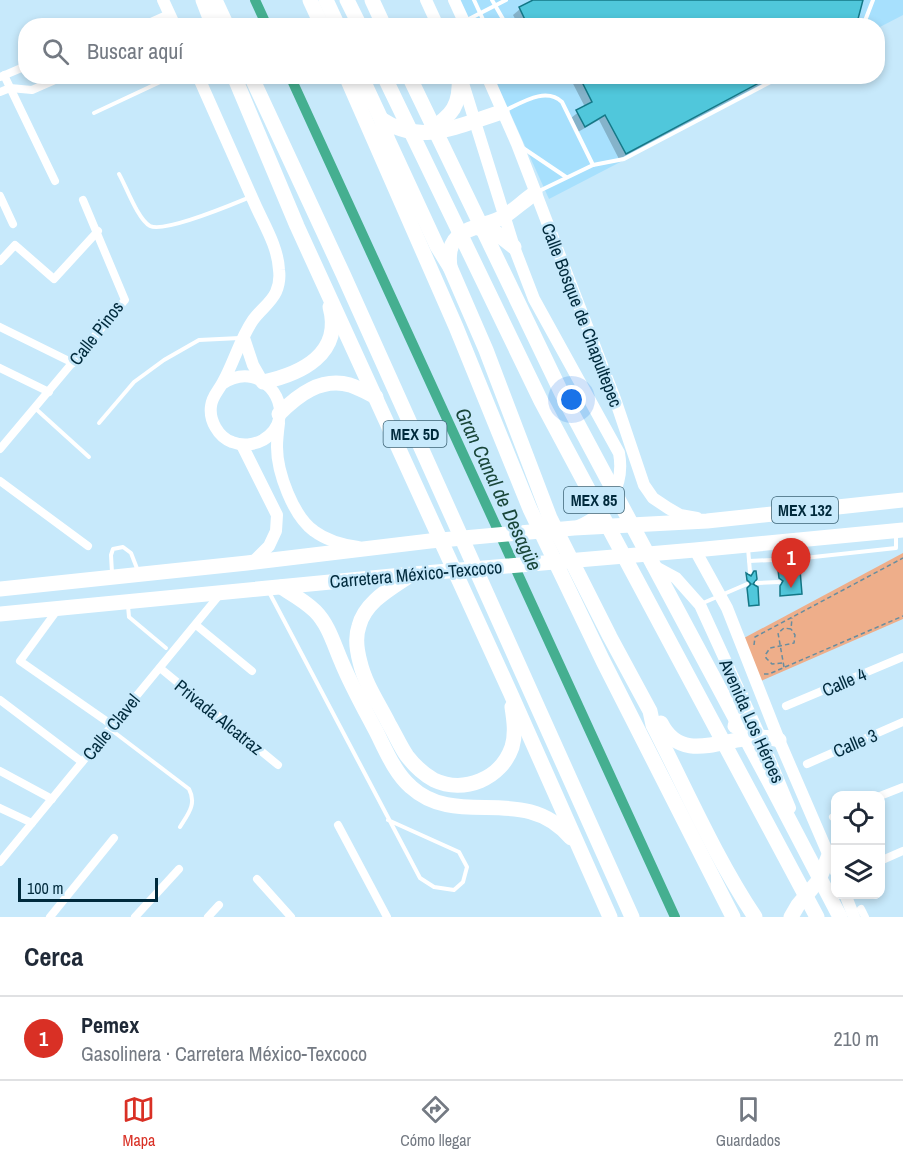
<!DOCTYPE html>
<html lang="es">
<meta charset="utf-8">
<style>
body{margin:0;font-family:"Archivo Narrow",sans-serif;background:#f6f6f7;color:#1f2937}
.controls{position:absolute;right:18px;bottom:18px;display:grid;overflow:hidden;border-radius:12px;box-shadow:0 3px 9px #0003}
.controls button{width:54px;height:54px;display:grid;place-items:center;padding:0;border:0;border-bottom:2px solid #e0e1e3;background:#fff;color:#1f2937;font:30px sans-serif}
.scale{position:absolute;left:18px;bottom:15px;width:140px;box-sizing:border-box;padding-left:6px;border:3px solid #002a3c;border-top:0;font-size:16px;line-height:21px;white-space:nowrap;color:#002a3c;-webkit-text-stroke:4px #c7e9fb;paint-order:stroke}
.you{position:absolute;left:572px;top:400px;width:21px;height:21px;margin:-15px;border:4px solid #fff;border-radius:50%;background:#1a73e8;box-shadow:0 0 0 9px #1a73e833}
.badge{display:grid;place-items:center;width:39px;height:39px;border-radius:50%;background:#d93025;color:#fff;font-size:20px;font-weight:700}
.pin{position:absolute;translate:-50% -50px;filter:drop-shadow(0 2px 3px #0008)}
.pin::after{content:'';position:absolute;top:32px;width:21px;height:18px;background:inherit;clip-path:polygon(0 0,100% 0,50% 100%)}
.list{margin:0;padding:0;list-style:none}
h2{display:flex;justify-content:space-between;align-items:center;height:78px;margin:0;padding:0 24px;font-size:26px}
h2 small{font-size:20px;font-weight:400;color:#747a83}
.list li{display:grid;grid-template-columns:39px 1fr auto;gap:18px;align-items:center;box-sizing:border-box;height:84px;padding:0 24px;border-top:2px solid #e0e1e3}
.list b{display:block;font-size:22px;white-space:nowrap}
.list p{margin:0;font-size:20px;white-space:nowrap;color:#747a83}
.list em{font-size:20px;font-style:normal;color:#747a83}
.icon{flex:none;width:33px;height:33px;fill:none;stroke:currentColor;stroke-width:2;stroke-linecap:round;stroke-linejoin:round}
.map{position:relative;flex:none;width:903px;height:917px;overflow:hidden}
.search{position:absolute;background:#fff;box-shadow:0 3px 9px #0003;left:18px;right:18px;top:18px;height:66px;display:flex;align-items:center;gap:15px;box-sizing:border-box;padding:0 21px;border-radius:24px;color:#747a83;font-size:22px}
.sheet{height:162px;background:#fff}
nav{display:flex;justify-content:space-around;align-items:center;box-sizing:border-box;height:84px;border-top:2px solid #e0e1e3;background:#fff;font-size:16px;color:#747a83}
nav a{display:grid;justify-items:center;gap:3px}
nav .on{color:#d93025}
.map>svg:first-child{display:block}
.built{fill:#a7e0fd}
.green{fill:#eeae8a}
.shadow{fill:#0003}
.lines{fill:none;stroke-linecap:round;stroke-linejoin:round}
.canal{stroke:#45af90;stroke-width:10}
.building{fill:#50c7db;stroke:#147887;stroke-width:1.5}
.path{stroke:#688d9f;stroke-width:1.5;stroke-dasharray:4.5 3;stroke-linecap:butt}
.lane{stroke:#fff;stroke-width:4}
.street{stroke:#fff;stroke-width:8}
.secondary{stroke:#fff;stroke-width:12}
.highway{stroke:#fff;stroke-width:15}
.labels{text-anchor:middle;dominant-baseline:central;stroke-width:5;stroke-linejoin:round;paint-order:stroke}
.shield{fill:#c7e9fb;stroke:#3c6375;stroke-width:1.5}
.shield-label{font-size:16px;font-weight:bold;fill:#002a3c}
.street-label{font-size:18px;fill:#002a3c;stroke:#c7e9fb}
.water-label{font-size:20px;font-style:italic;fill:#194639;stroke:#c7e9fb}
</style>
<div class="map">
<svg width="903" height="917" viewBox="0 0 903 917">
<rect width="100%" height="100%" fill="#c7e9fb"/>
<g class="built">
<polygon points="460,0 903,0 903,15 878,28 878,26 471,26"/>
<polygon points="494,77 784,77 549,199"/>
</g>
<polygon class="green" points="903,553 903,619 761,681 744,638"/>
<g class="shadow">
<polygon points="536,0 861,0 856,18 849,25 519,26 513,15 520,9"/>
<polygon points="569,76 780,76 773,78 619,159 599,120 578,132 571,118 585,107"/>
<polygon points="746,575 755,578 751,584 756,588 757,606 748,606 747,591 751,586 746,581"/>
</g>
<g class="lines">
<g class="canal">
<polyline points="255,0 267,26"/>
<polyline points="290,76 675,917"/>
</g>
</g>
<g class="building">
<polygon points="533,0 863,0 858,19 846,26 528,26 519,7"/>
<polygon points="579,76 772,76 626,154 605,115 585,127 576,110 592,102"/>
<polygon points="792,569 796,573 800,570 802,594 780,596 780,586 783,581 779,578 778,570"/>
<polygon points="754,571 756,571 757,579 753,584 758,587 759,605 749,606 747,588 751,584 747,580 746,573 751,576"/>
</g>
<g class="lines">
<g class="path">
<polyline points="754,645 755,637 903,558"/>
<polyline points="782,663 772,664 766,658 766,654 770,648 794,643 795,635 791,629"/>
<polyline points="784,667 778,633 784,628 791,629 792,618"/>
<polyline points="764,674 769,674 903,616"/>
</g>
<g class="lane">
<polyline points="474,0 486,26"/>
<polyline points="492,0 507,26"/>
<polyline points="465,21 506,0"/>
<polyline points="863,26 873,0"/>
<polyline points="512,76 517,79 526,76"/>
<path d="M506 110C523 102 546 87 562 102L593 165 537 192"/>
<polyline points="94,113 173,76"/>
<polyline points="523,148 566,177"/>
<polyline points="593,165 624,159 782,76"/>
<path d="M119 174C126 186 138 220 150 226 165 233 231 205 248 198"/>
<polyline points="36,409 89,457"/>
<polyline points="99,423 134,382 164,360 199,340 240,338"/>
<polyline points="748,548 750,572"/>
<polyline points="795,559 796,569"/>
<polyline points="749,561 795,559 896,548 896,535"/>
<polyline points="112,573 111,555 113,549 123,547 131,553 138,571"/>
<polyline points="757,583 779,582"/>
<polyline points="269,592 420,878 434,887 454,890 463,882 467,867 459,852 388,820"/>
<polyline points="703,603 747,584"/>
<polyline points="128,606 129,617 166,648"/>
<path d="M110 729 189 789C197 804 188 814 180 827"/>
</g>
<g class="street">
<polyline points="142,26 169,14"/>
<polyline points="4,75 55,181"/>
<polyline points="0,77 26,66"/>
<polyline points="0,92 10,88 32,90 64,76"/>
<polyline points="0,196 13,224"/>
<polyline points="0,261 15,245 54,279 98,231"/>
<polyline points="0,327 73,363"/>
<polyline points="0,368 49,392"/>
<polyline points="0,449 125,300 83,200"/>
<polyline points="0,481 88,546"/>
<polyline points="58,609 20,661 112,725"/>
<polyline points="196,625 252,671"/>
<polyline points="160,668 278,765"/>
<polyline points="0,700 82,762"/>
<polyline points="786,706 903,657"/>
<polyline points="807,764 903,722"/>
<polyline points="0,771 52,799"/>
<polyline points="880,796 903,787"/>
<polyline points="0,808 32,823"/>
<polyline points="833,817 836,815"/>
<polyline points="338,825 387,917"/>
<polyline points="880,861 903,851"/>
<polyline points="0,862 221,593"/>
<polyline points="257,879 291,917"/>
<polyline points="861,909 865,917"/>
<polyline points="50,917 114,838"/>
<polyline points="135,917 179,869"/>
<polyline points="208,917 219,905"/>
</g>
<g class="secondary">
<polyline points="163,0 175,26"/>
<polyline points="426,0 438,26"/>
<polyline points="454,0 466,26"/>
<path d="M198 76C217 118 235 160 254 202 263 223 278 246 279 270 280 277 279 285 276 292 271 303 260 310 253 320 240 339 234 362 223 382 219 390 212 396 211 406 209 420 218 437 232 442 242 446 254 445 263 440 303 416 265 355 222 384"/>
<polyline points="487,76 517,144 615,399 644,485 653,498 668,508 680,515 697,518"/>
<path d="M462 80 514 247 534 299 619 453C625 485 608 514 578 526"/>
<polyline points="244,338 253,365 261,379"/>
<path d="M279 423C278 431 277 439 277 447 277 472 293 516 314 531 326 540 344 545 358 547"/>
<polyline points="242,445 277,515 276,531 269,546 252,563"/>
<polyline points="695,550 727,608 779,740 836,872"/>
<polyline points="652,565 676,578 700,605 760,736 790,808"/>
<polyline points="845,894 854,917"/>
</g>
<g class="highway">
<polyline points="203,0 213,26"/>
<polyline points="215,0 227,26"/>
<polyline points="310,0 322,26"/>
<polyline points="326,0 338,26"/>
<polyline points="347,0 360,26"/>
<polyline points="372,0 384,26"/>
<polyline points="234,76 297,226 510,692 610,917"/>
<polyline points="251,76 343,274 632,917"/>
<polyline points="346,76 456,327 530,509 603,661 733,917"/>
<path d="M361 76 381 119 388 140 437 246 450 267 486 350 550 518 610 637 650 711 653 725C686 789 715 857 755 917"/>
<polyline points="384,76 541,401 817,917"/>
<polyline points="409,76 564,398 770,783 840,917"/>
<path d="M381 119C422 147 459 125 502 112"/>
<path d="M429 130C452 116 461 105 459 76"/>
<polyline points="478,228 495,232 514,247"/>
<path d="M450 267C444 225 480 230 505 216 515 209 525 200 535 193"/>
<path d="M263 382C301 374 343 354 330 307"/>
<path d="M279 414C298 395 321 377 350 385 359 388 368 393 376 397"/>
<path d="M409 576C390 589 365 602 359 626 355 637 357 651 360 662 365 684 379 704 389 724 395 734 400 746 407 756 414 765 423 774 434 780 464 794 501 779 512 747 516 734 514 720 512 707"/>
<path d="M281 587C292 594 305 601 315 611 329 625 334 645 342 663 352 687 365 710 377 733 386 751 395 773 411 787 458 830 524 782 571 838"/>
<polyline points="0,589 247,563 430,541 574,528 707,521 903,500"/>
<polyline points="0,614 413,574 695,550 903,530"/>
<path d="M661 723C685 772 739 726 779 740"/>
<polyline points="735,726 740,711 741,696"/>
<polyline points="791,917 798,905 819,880 829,855"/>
</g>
</g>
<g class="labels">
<g class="shield">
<rect x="383.5" y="421" width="63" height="26" rx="4.5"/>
<rect x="564" y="487" width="60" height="26" rx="4.5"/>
<rect x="772" y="497" width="66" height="26" rx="4.5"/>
</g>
<g class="shield-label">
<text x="415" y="434">MEX 5D</text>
<text x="594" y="500">MEX 85</text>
<text x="805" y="510">MEX 132</text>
</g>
<g class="street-label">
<text transform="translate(582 315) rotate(69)">Calle Bosque de Chapultepec</text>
<text transform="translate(96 333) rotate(-52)">Calle Pinos</text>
<text transform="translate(416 574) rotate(-5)">Carretera México-Texcoco</text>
<text transform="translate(844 682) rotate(-23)">Calle 4</text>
<text transform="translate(219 717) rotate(39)">Privada Alcatraz</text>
<text transform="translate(752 721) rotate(66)">Avenida Los Héroes</text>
<text transform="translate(111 727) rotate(-51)">Calle Clavel</text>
<text transform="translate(855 743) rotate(-23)">Calle 3</text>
</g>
<g class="water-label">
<text transform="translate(499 489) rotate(65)">Gran Canal de Desagüe</text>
</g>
</g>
</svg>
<div class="controls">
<button><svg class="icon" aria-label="locate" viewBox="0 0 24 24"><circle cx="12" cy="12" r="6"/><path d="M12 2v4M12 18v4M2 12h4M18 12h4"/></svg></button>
<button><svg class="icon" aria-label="layers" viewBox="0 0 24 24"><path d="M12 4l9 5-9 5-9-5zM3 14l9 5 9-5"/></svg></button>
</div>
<div class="scale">100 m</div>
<div class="you"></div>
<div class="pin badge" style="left:791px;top:588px">1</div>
<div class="search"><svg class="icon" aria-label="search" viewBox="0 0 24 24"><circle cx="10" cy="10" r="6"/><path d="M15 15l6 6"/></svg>Buscar aquí</div>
</div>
<section class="sheet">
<h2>Cerca<small></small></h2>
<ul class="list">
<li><span class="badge">1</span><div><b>Pemex</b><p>Gasolinera · Carretera México-Texcoco</p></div><em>210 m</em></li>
</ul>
</section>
<nav>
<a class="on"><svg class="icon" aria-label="map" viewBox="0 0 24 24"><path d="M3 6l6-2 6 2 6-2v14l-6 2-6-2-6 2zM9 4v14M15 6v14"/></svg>Mapa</a>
<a><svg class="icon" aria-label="directions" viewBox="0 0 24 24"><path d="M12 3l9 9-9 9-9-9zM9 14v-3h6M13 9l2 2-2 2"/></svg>Cómo llegar</a>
<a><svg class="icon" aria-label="saved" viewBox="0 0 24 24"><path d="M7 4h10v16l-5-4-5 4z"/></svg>Guardados</a>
</nav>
